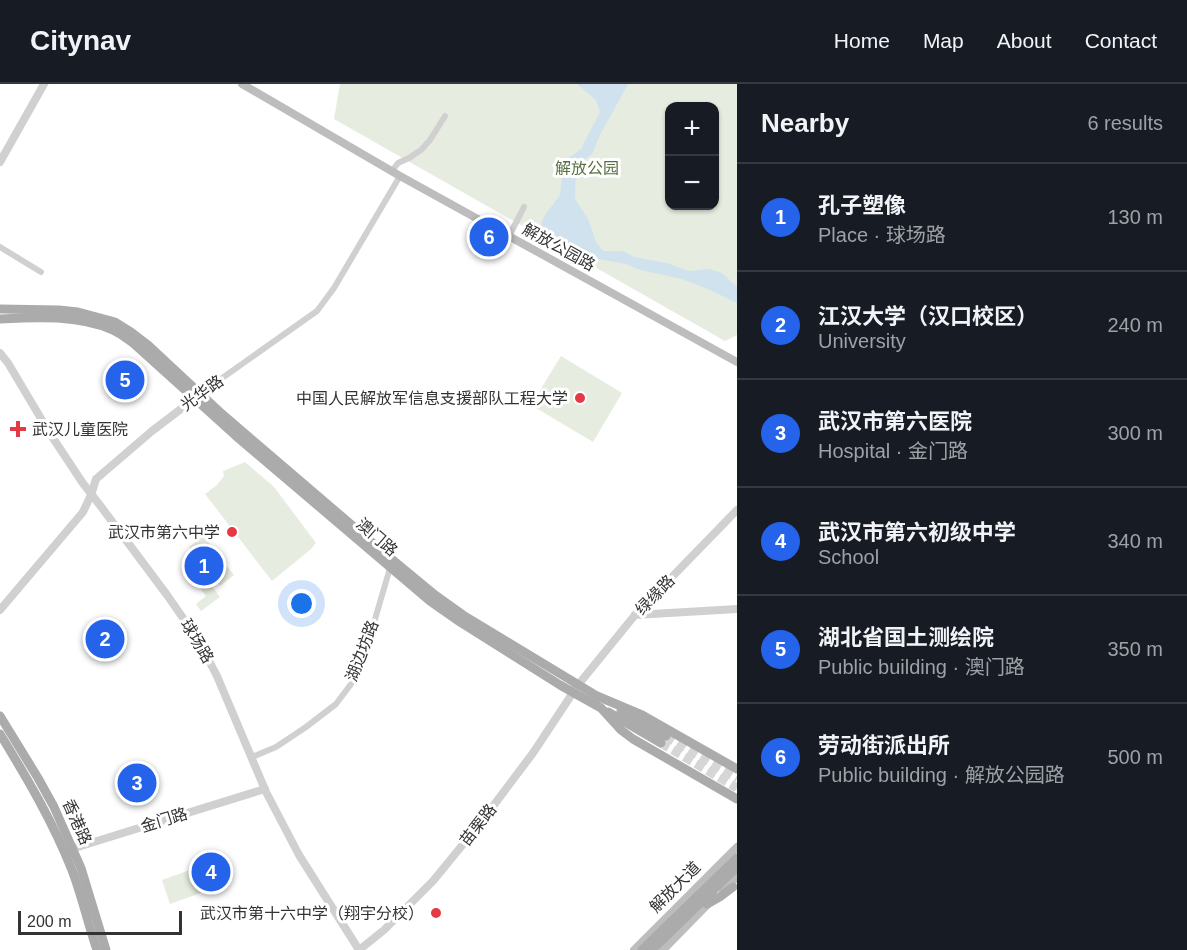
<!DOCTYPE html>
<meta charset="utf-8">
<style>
body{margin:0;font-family:Helvetica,"Noto Sans SC",sans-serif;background:#20242c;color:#f1f3f6}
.controls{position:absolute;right:18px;top:18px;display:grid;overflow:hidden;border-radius:12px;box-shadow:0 2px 4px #0004}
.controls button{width:54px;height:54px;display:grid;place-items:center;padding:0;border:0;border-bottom:2px solid #363941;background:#171b24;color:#f1f3f6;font:30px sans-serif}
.scale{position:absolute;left:18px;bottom:15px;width:164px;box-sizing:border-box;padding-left:6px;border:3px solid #333;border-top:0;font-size:16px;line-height:21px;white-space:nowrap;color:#333;-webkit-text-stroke:4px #fff;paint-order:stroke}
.you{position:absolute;left:302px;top:520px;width:21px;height:21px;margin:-15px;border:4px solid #fff;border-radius:50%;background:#1a73e8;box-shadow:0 0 0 9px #1a73e833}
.badge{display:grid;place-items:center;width:39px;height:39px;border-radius:50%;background:#2563eb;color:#fff;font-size:20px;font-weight:700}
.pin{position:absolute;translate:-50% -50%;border:3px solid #fff;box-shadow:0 2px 6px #0006}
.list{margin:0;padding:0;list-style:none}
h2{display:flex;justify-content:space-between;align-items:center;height:78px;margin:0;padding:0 24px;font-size:26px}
h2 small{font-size:20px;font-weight:400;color:#9ea1a6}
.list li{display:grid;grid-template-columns:39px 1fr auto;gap:18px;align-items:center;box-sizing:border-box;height:108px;padding:0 24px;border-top:2px solid #363941}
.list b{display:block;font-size:22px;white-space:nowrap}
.list p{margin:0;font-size:20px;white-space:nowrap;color:#9ea1a6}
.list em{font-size:20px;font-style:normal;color:#9ea1a6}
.map{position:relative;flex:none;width:737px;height:866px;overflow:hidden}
header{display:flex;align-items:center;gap:36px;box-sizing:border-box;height:84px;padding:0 30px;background:#171b24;border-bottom:2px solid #363941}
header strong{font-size:28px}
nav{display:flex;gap:33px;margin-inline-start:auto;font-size:21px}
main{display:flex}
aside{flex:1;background:#171b24}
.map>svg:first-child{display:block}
.green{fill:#e6ecdf;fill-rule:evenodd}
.water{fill:#cfe2ee}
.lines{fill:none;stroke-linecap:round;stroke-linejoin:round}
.primary-tunnel{stroke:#d6d6d6;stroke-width:9;stroke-dasharray:9 4.5;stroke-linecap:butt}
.minor{stroke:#d0d0d0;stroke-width:6}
.tertiary{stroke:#d0d0d0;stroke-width:8}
.secondary{stroke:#bdbdbd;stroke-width:8}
.primary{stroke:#ababab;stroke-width:9}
.poi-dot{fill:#e63946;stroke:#fff;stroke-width:2}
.labels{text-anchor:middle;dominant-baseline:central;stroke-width:6;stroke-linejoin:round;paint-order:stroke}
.park-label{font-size:16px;fill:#56703f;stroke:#fff}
.street-label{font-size:16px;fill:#333;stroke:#fff}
.poi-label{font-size:16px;fill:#333;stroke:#fff;text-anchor:end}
</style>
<header>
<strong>Citynav</strong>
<nav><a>Home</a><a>Map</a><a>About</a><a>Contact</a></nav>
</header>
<main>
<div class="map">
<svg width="737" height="866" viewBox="0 0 737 866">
<rect width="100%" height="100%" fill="#fff"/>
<g class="green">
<path d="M340 0H737V251L725 257 334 35ZM670 22H714V122H670Z"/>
<polygon points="561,272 622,309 593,358 531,321"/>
<polygon points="245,378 274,403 316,459 311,465 272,497 205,410 217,401 224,392 223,387"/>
<polygon points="203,452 212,463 211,474 202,480 189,463"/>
<polygon points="214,478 225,480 234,491 220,502 206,484"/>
<polygon points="201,488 220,513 201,527 196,520 206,512 192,494"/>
<polygon points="204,781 212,805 170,820 162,796"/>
</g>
<polygon class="water" points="577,0 628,0 600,51 592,70 576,82 575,115 588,135 596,158 603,167 623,167 634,173 667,179 688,187 709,185 722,189 737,203 737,219 710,206 682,195 640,186 626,180 586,173 573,164 556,157 544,148 541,140 545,131 560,111 563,83 566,76 581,65 600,28 596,16"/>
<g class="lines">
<g class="primary-tunnel">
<polyline points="666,652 737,695"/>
<polyline points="661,659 737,704"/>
</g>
<g class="minor">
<polyline points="392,87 398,79 409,74 421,66 430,56 445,32"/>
<polyline points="509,152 524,123"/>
<polyline points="0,163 41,188"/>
<polyline points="201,309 317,227 334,204 400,92"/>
<polyline points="252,673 276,663 306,643 336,620 351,600 368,559 390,484"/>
</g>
<g class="tertiary">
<polyline points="0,78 44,0"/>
<polyline points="0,269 8,279 49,348 82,398 102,424 167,511 197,554 217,592 266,708 299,771 359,866 384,846 433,797 478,742 533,669 578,601 635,531 737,426"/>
<polyline points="0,526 83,428 91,411 96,395 152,347 198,312"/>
<polyline points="635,531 737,525"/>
<polyline points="68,766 265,705"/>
</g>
<g class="secondary">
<polyline points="242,0 400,92 737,278"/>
<polyline points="723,806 737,793"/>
<polyline points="634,866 737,763"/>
<polyline points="663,866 711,817"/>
</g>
<g class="primary">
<polyline points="0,225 59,226 78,228 115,238 131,248 148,261 222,330 389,473 435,511 463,531 597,612 642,631 737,685"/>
<path d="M0 235C37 233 78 231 113 246 120 249 126 254 133 259L236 352 430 517 460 538 560 601 601 624 621 646 633 655 737 715"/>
<polyline points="621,627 666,652"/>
<polyline points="608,628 661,659"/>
<polyline points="0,632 38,694 54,723 81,784 106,866"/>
<path d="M0 650C27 694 53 738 72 786 82 812 88 840 97 866"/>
<polyline points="707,820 721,812 733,803"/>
<polyline points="642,866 737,774"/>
<polyline points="652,866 737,783"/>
</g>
</g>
<g class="poi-dot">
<circle cx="580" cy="314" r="6"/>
<path d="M15 336h6v6h6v6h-6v6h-6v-6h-6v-6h6z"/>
<circle cx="232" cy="448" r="6"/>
<circle cx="436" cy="829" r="6"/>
</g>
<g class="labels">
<g class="park-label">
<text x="587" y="84">解放公园</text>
</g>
<g class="street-label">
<text transform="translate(559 163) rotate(29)">解放公园路</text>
<text transform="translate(202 309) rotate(-36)">光华路</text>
<text transform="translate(377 453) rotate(41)">澳门路</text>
<text transform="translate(655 511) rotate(-46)">绿缘路</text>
<text transform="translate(197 557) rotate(59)">球场路</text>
<text transform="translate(362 567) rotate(-69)">湖边坊路</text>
<text transform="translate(164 736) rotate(-17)">金门路</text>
<text transform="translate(77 738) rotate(66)">香港路</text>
<text transform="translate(478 741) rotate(-52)">苗栗路</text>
<text transform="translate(675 803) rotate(-45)">解放大道</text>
</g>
<g class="poi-label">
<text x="568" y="314">中国人民解放军信息支援部队工程大学</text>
<text x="32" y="345" text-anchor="start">武汉儿童医院</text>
<text x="220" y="448">武汉市第六中学</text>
<text x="424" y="829">武汉市第十六中学（翔宇分校）</text>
</g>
</g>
</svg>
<div class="controls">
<button>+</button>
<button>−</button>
</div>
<div class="scale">200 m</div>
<div class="you"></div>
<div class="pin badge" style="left:204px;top:482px">1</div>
<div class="pin badge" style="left:105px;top:555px">2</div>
<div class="pin badge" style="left:137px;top:699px">3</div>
<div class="pin badge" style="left:211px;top:788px">4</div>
<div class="pin badge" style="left:125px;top:296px">5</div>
<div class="pin badge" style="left:489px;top:153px">6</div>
</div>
<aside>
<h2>Nearby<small>6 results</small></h2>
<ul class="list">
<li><span class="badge">1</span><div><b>孔子塑像</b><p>Place · 球场路</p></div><em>130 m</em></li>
<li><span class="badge">2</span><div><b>江汉大学（汉口校区）</b><p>University</p></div><em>240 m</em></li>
<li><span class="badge">3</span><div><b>武汉市第六医院</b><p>Hospital · 金门路</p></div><em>300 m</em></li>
<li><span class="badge">4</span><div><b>武汉市第六初级中学</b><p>School</p></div><em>340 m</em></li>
<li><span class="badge">5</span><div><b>湖北省国土测绘院</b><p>Public building · 澳门路</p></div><em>350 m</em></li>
<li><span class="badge">6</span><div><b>劳动街派出所</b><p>Public building · 解放公园路</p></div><em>500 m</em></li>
</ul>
</aside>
</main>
